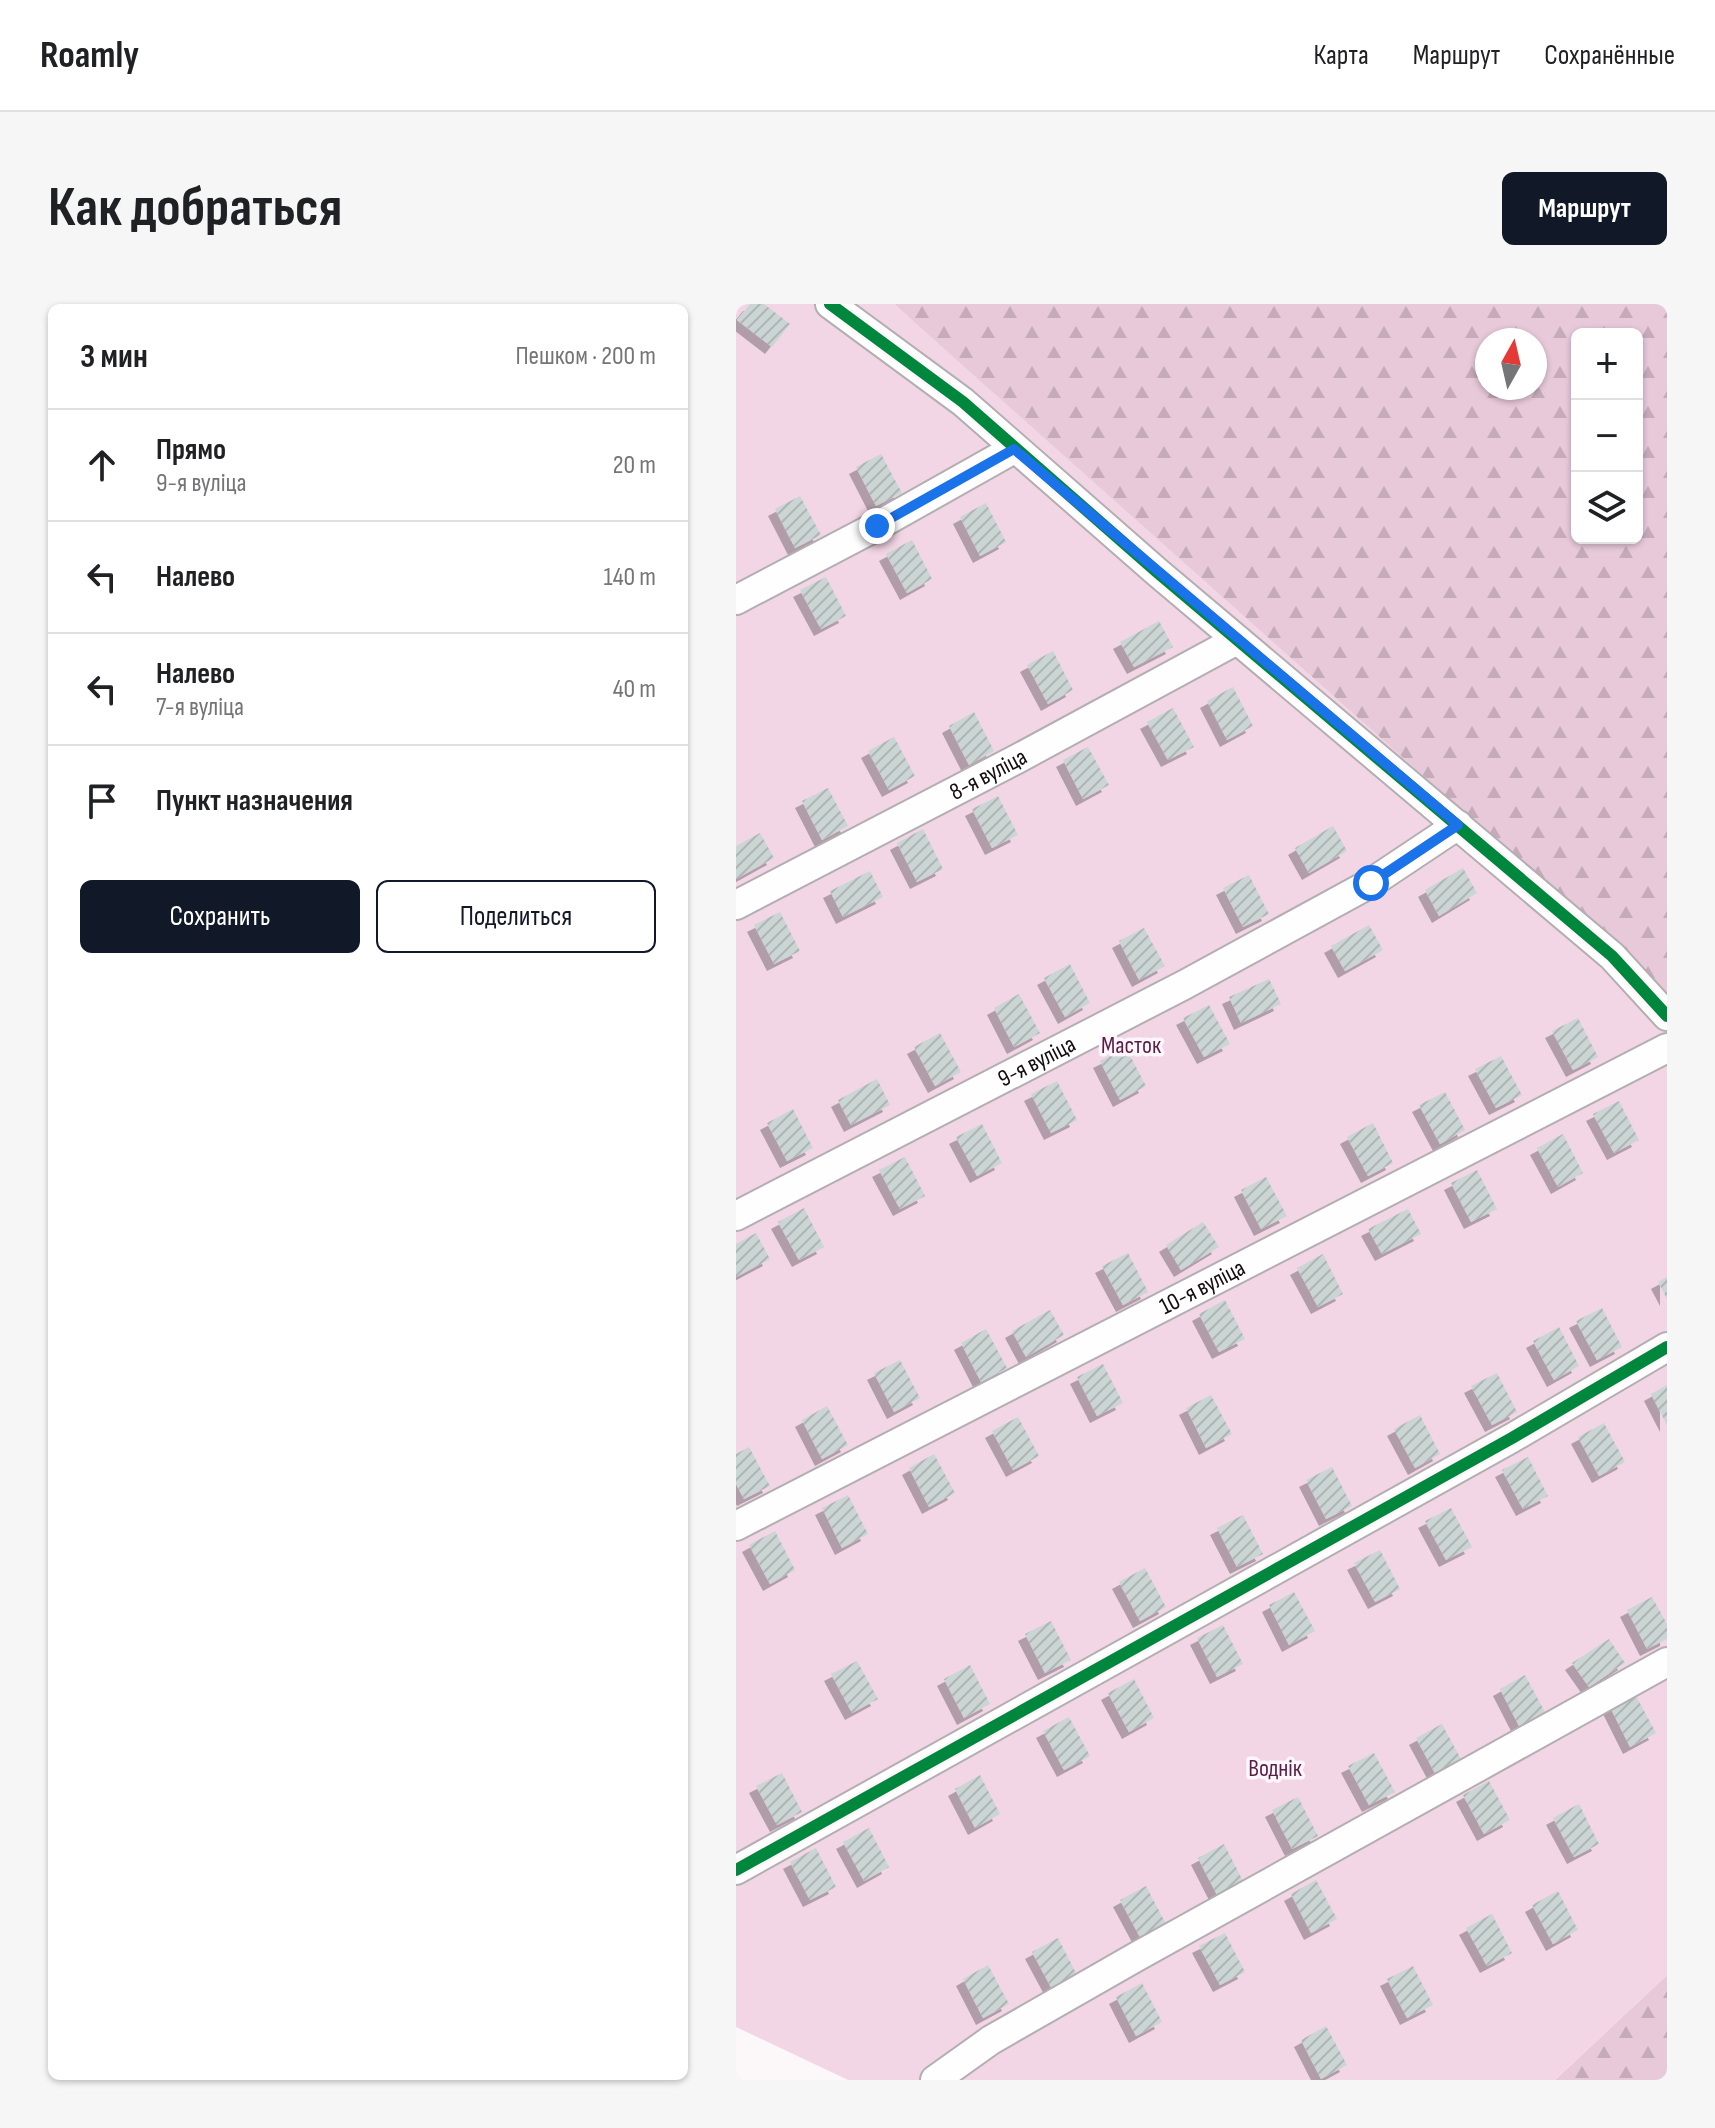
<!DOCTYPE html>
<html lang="ru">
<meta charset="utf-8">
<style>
body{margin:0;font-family:"Sofia Sans Condensed",sans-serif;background:#f6f6f6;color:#202124}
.controls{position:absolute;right:24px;top:24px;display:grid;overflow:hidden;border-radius:12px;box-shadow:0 2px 6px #0004}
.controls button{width:72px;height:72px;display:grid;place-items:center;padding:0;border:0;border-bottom:2px solid #e0e0e0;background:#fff;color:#202124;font:40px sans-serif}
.compass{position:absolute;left:739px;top:24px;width:72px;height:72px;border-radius:50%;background:#fff;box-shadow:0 2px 6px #0004;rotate:8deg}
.stop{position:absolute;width:24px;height:24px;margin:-18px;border:6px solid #1a73e8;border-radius:50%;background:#fff}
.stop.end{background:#1a73e8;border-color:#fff;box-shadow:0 2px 8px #0008}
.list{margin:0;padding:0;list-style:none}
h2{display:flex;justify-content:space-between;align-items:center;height:104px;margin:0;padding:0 32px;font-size:34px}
h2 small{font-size:26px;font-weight:400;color:#757577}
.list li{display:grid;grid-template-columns:52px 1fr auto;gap:24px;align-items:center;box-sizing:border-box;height:112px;padding:0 32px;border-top:2px solid #e0e0e0}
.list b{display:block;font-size:30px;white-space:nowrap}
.list p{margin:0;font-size:26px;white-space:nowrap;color:#757577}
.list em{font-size:26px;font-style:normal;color:#757577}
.actions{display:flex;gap:16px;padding:24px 32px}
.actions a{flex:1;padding:18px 0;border:2px solid #111827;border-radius:12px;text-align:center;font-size:28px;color:#111827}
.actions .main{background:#111827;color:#fff}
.icon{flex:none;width:44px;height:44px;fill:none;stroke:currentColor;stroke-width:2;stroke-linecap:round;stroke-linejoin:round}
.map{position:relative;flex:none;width:931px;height:1776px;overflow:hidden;border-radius:12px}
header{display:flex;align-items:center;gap:48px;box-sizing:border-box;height:112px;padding:0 40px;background:#fff;border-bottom:2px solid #e0e0e0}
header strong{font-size:38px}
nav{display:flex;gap:44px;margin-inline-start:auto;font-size:28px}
.intro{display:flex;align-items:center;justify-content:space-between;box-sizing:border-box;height:192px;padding:0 48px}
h1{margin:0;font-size:56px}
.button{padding:20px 36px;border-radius:12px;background:#111827;color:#fff;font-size:28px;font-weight:700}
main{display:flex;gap:48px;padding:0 48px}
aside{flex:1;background:#fff;border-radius:12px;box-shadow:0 2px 6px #0004}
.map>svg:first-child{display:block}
.forest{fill:url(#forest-firs);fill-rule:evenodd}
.garden{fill:#f2d6e6}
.building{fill:url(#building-hatch);filter:url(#shadow)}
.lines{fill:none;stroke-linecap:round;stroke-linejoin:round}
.minor-casing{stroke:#b3aeb1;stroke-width:32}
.minor{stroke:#fffefe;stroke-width:28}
.cycleway-casing{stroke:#fef6fb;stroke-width:17}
.cycleway{stroke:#00873e;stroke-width:12}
.route{stroke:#1a73e8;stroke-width:10}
.labels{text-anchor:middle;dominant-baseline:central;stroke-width:7;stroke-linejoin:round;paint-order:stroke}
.street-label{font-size:24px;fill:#130c10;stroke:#fef6fb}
.park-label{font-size:24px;fill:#591e45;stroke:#fef6fb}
</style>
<header>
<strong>Roamly</strong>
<nav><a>Карта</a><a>Маршрут</a><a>Сохранённые</a></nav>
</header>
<div class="intro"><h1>Как добраться</h1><a class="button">Маршрут</a></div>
<main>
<aside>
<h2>3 мин<small>Пешком · 200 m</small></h2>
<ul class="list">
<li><svg class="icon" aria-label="ahead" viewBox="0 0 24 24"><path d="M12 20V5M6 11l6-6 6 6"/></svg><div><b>Прямо</b><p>9-я вуліца</p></div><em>20 m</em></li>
<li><svg class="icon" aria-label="left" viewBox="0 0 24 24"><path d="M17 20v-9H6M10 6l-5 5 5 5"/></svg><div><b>Налево</b></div><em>140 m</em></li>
<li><svg class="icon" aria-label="left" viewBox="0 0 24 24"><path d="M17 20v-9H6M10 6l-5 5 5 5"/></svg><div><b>Налево</b><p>7-я вуліца</p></div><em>40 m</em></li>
<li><svg class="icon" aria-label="arrive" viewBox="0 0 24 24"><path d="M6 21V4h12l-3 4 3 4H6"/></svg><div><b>Пункт назначения</b></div></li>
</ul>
<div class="actions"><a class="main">Сохранить</a><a>Поделиться</a></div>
</aside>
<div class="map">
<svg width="931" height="1776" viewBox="0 0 931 1776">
<defs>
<pattern id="forest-firs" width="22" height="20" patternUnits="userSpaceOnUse" patternTransform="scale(2)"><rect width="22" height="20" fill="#e7c9da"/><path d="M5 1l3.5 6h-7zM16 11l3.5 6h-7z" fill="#c5abba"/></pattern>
<pattern id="building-hatch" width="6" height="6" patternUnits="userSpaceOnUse" patternTransform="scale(2)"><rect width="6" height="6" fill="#cad5d4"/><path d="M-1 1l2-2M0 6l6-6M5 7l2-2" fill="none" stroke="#adb6b5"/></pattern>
<filter id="shadow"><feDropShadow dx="-7" dy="7" stdDeviation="0" flood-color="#0004"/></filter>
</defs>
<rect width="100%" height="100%" fill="#fcf8fa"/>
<g class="forest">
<path d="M158 0H931V700L876 652ZM841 30H901V234H841ZM751 36H799V84H751Z"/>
<polygon points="931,1671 931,1776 819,1776"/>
</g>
<polygon class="garden" points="0,0 158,0 931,689 931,1671 819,1776 112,1776 0,1723"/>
<g class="building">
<polygon points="14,0 28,0 54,20 36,43 1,16"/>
<polygon points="145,150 166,189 140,202 120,163"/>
<polygon points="64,192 85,231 59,244 39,205"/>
<polygon points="250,199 270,238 244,252 224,213"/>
<polygon points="176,236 196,275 171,289 150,250"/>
<polygon points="90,273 110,312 85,325 64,286"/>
<polygon points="423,317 437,343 398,363 384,338"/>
<polygon points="317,347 337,386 312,400 291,361"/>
<polygon points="497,383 517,422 491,436 471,397"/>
<polygon points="437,404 458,443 432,456 411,418"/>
<polygon points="238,408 258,447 233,461 213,422"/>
<polygon points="158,433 179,472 153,486 132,447"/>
<polygon points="352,443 373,481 347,495 327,456"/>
<polygon points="92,484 112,522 86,536 66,497"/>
<polygon points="262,492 282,531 256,544 236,505"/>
<polygon points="597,522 611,547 573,569 559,544"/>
<polygon points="187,525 207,565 181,578 161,539"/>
<polygon points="24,529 38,554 0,575 0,542"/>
<polygon points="727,564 741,589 703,612 689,586"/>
<polygon points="134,567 147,593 107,613 94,587"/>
<polygon points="513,571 533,610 507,623 487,584"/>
<polygon points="44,608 64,647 38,660 18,621"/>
<polygon points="633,621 647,646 609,667 595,642"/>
<polygon points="408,624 429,662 403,676 383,637"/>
<polygon points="334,660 354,699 329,713 308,674"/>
<polygon points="533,675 545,700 505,719 493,693"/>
<polygon points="283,690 304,729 278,743 258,704"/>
<polygon points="473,701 494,740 468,753 447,714"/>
<polygon points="842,714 862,753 837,766 816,727"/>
<polygon points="204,729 225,768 199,782 178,743"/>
<polygon points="390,744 410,782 384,796 364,757"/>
<polygon points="765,752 786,791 760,804 739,765"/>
<polygon points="141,775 154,801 115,821 102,796"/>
<polygon points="321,777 341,816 315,829 295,790"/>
<polygon points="709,788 729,826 704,840 683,801"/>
<polygon points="883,797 903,836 878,849 857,810"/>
<polygon points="57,805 77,844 51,857 31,819"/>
<polygon points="637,819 657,859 632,872 611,833"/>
<polygon points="246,820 266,859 241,872 220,833"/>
<polygon points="827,830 847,869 822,883 801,844"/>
<polygon points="169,853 189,892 164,905 143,866"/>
<polygon points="741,866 761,905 735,918 715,879"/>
<polygon points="530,873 551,912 525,925 505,886"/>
<polygon points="68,904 88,943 63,956 42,918"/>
<polygon points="672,905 685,930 646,950 632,925"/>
<polygon points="467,918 483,943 445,966 430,941"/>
<polygon points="20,929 34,955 0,973 0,940"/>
<polygon points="392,949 412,988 387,1001 366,962"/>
<polygon points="587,950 607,990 582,1003 561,964"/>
<polygon points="931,973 931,995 922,978"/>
<polygon points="489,996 509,1035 483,1048 463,1010"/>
<polygon points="866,1004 886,1043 861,1056 840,1017"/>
<polygon points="314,1006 328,1031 290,1053 276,1027"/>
<polygon points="823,1023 843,1062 818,1076 797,1037"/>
<polygon points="250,1025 271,1064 245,1078 225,1039"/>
<polygon points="164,1056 184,1094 158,1108 138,1069"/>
<polygon points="367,1060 387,1099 361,1112 341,1073"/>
<polygon points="761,1069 781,1108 756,1121 735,1082"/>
<polygon points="931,1081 931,1121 915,1090"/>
<polygon points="475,1091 496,1130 470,1144 450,1104"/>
<polygon points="91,1102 112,1141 86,1155 66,1116"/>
<polygon points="684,1111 704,1150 679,1164 658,1125"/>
<polygon points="282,1113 303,1152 277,1166 256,1127"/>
<polygon points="868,1119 889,1158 863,1172 842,1133"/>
<polygon points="13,1143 34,1182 8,1195 0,1180 0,1150"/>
<polygon points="198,1150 219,1189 193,1203 173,1164"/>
<polygon points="792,1153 812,1192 787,1205 766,1166"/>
<polygon points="596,1163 616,1202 590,1215 570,1176"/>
<polygon points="112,1191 132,1230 106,1244 86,1204"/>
<polygon points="715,1204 736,1243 710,1256 689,1217"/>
<polygon points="507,1211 527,1250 501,1263 481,1224"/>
<polygon points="39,1227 59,1266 34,1280 13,1241"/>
<polygon points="644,1246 664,1285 639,1298 618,1259"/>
<polygon points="409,1264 430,1303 404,1317 383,1278"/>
<polygon points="558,1288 579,1327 553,1341 533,1301"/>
<polygon points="916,1293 931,1320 931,1335 911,1345 891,1306"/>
<polygon points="315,1317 335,1356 309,1369 289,1330"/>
<polygon points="487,1321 507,1360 481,1373 461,1334"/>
<polygon points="873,1335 889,1359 853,1383 836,1359"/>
<polygon points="121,1357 142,1395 116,1409 95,1370"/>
<polygon points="234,1361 254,1400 228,1414 208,1375"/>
<polygon points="789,1371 810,1410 784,1424 764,1385"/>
<polygon points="398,1375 418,1414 393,1428 372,1389"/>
<polygon points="899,1390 920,1429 894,1443 874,1403"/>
<polygon points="333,1413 354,1452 328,1466 307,1427"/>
<polygon points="706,1420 727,1459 701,1473 680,1434"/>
<polygon points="638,1449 659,1488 633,1501 612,1462"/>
<polygon points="46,1469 66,1508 41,1521 20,1482"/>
<polygon points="244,1471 264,1510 239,1524 219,1485"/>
<polygon points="753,1477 774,1516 748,1530 727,1491"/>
<polygon points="562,1493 582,1532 556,1545 536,1506"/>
<polygon points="843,1500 863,1540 838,1553 817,1514"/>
<polygon points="133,1524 153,1563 128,1577 107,1538"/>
<polygon points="488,1540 508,1579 482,1593 462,1554"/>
<polygon points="80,1544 100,1583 74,1596 54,1558"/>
<polygon points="580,1576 601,1615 575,1629 555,1590"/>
<polygon points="410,1582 431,1622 405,1635 384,1596"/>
<polygon points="822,1587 842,1626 817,1640 796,1601"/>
<polygon points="756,1610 776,1649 751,1662 730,1624"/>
<polygon points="489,1629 509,1668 484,1681 463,1642"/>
<polygon points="322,1634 342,1673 317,1687 296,1648"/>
<polygon points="252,1661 273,1700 247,1714 227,1675"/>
<polygon points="677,1662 697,1701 671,1714 651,1675"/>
<polygon points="406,1679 426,1718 400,1732 380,1693"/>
<polygon points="590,1722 611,1761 585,1775 565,1736"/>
</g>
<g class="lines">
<g class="minor-casing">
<g id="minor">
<polyline points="94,0 227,98 421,268 876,652 931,712"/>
<polyline points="0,296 141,222 278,145"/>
<path id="s1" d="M0 601 281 455 501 336"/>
<path id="s2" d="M0 912 448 681 635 579 722 521"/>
<path id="s3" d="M0 1222 931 744"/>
<polyline points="0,1566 776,1134 931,1043"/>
<polyline points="199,1776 255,1736 400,1653 931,1358"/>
</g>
</g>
<use href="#minor" class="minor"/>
<g class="cycleway-casing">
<g id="cycleway">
<polyline points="94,0 227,98 421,268 876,652 931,712"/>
<polyline points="0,1566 776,1134 931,1043"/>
</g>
</g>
<use href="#cycleway" class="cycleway"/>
</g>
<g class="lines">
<polyline class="route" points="141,222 278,145 722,521 635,579"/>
</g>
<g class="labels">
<g class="street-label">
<text stroke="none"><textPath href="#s1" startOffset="284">8-я вуліца</textPath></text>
<text stroke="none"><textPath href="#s2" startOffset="338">9-я вуліца</textPath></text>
<text stroke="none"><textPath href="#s3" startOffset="524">10-я вуліца</textPath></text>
</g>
<g class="park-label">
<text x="395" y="741">Масток</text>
<text x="539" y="1464">Воднік</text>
</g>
</g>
</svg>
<div class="controls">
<button>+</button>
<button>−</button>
<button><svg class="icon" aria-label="layers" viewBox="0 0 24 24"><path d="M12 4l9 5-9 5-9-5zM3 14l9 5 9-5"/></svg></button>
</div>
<svg class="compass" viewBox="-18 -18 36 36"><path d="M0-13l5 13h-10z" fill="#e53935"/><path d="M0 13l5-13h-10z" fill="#757577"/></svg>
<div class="stop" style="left:635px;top:579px"></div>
<div class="stop end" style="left:141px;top:222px"></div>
</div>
</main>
